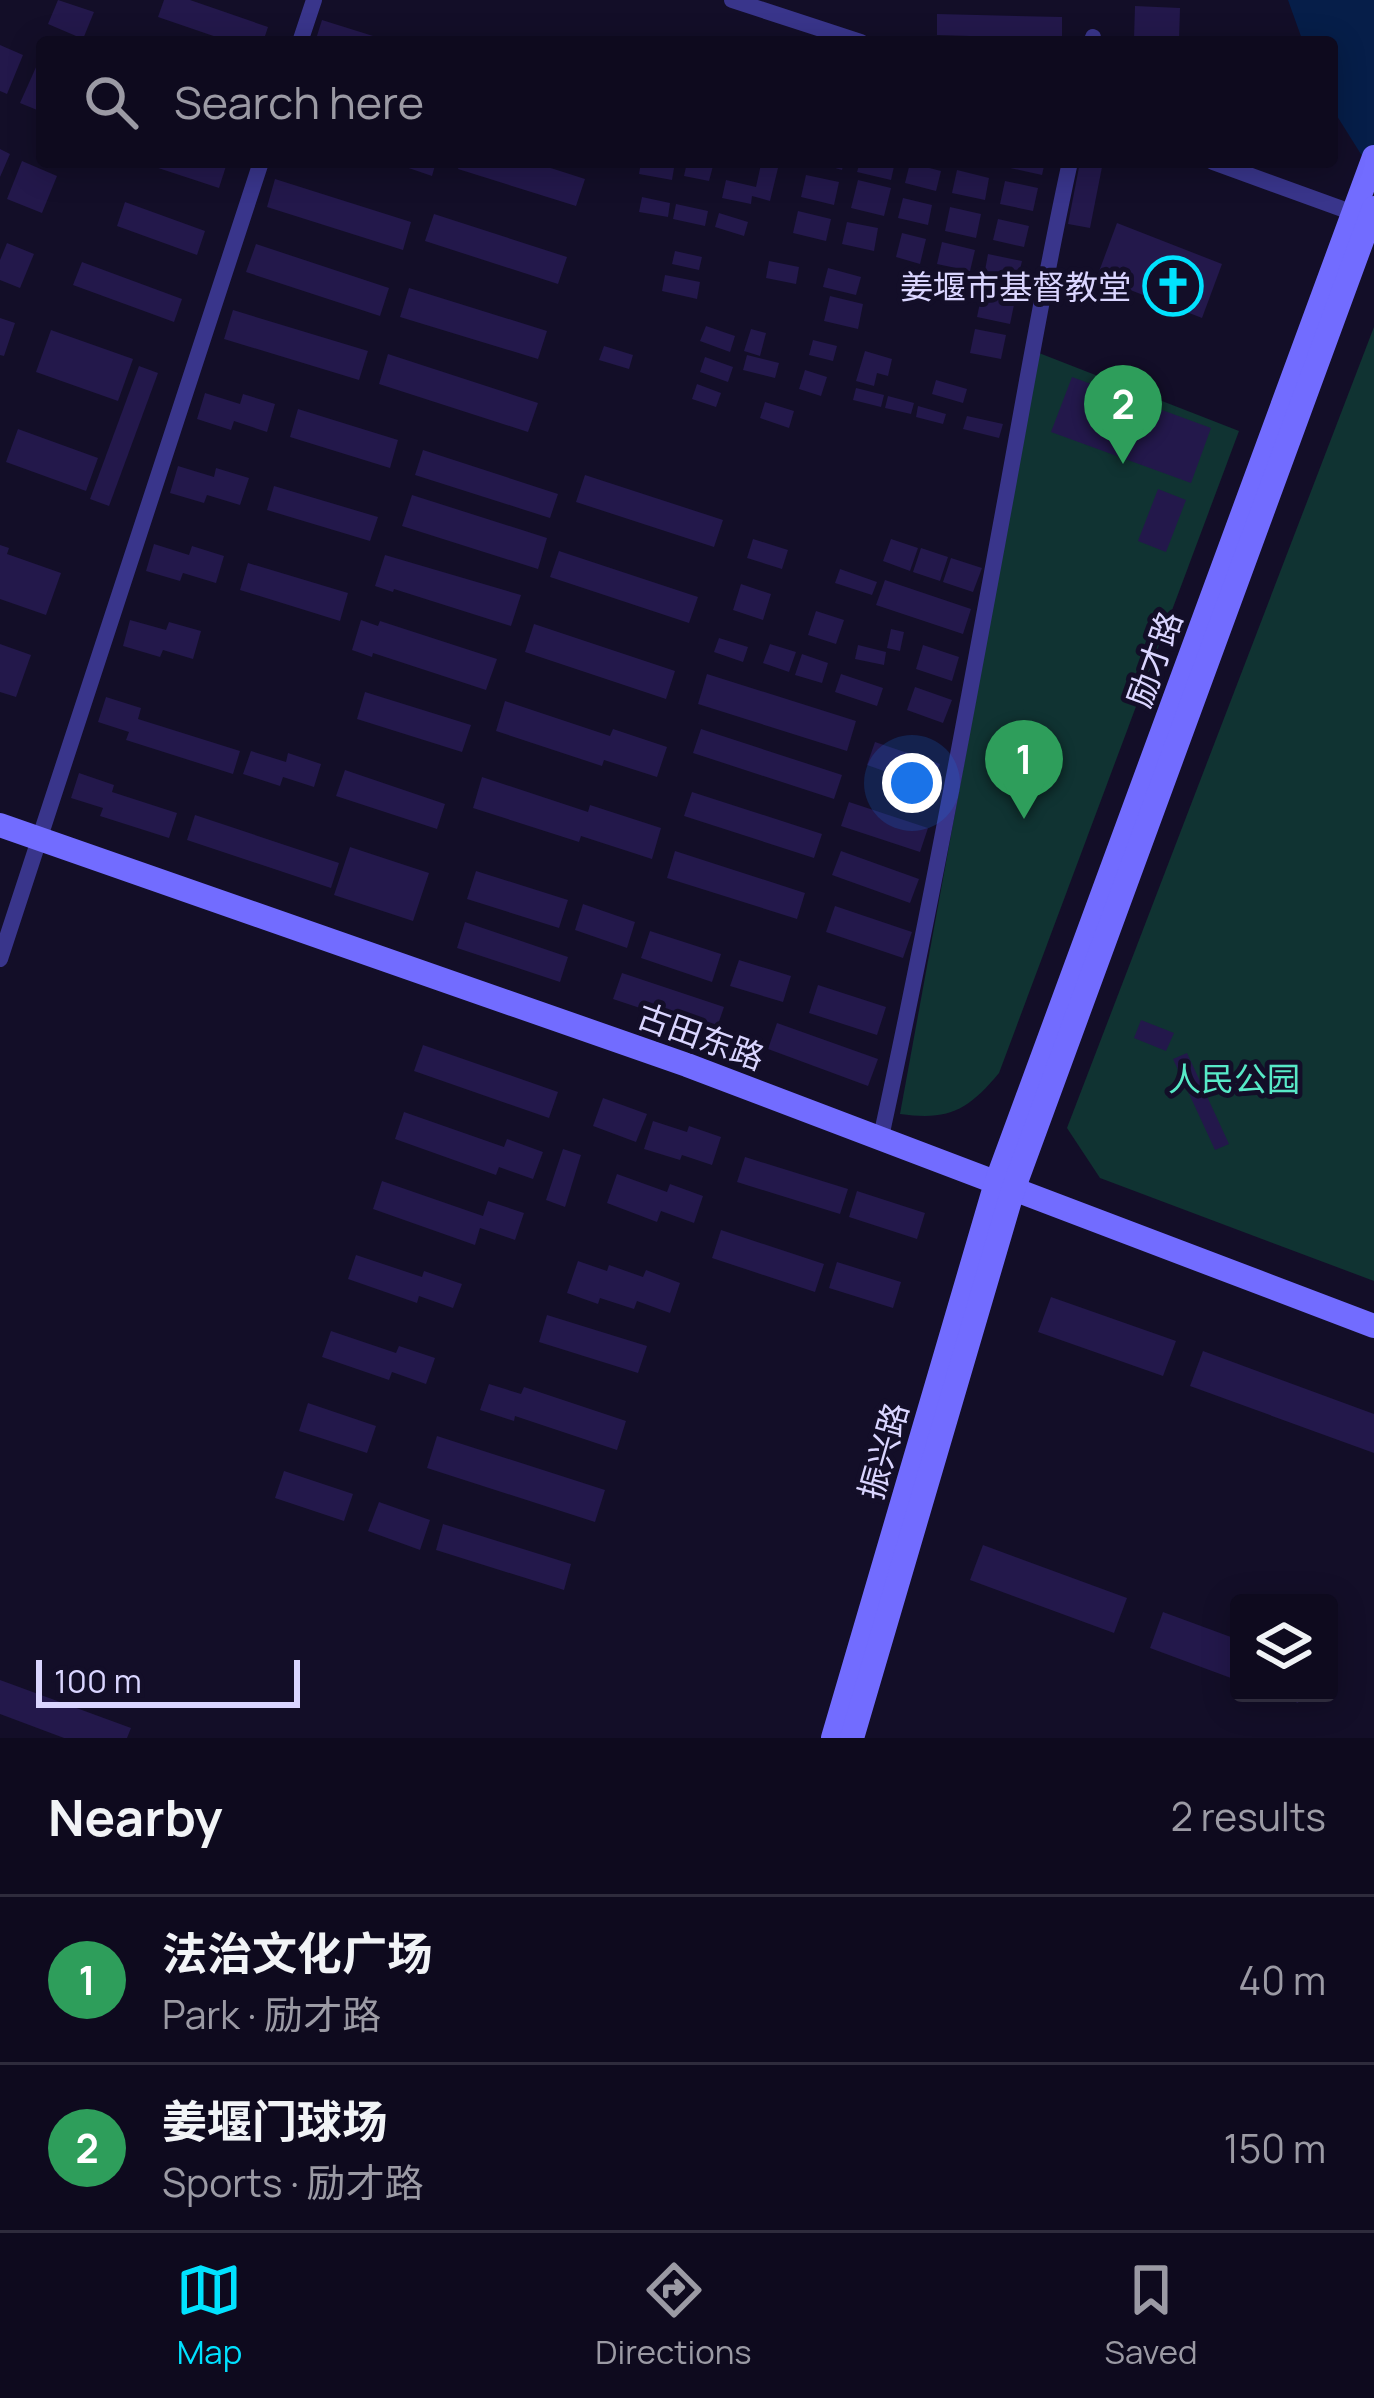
<!DOCTYPE html>
<meta charset="utf-8">
<style>
body{margin:0;font-family:Manrope,"Noto Sans SC",sans-serif;background:#1c182b;color:#f1f3f6}
.controls{position:absolute;right:36px;bottom:36px;display:grid;overflow:hidden;border-radius:12px;box-shadow:0 6px 30px #0003}
.controls button{width:108px;height:108px;display:grid;place-items:center;padding:0;border:0;border-bottom:3px solid #2e2b3c;background:#0e0a1e;color:#f1f3f6;font:60px sans-serif}
.scale{position:absolute;left:36px;bottom:30px;width:264px;box-sizing:border-box;padding-left:12px;border:6px solid #dad5ff;border-top:0;font-size:33px;line-height:42px;white-space:nowrap;color:#dad5ff;-webkit-text-stroke:9px #130e28;paint-order:stroke}
.you{position:absolute;left:912px;top:783px;width:42px;height:42px;margin:-30px;border:9px solid #fff;border-radius:50%;background:#1a73e8;box-shadow:0 0 0 18px #1a73e833}
.badge{display:grid;place-items:center;width:78px;height:78px;border-radius:50%;background:#01e2ff;color:#fff;font-size:39px;font-weight:700}
.pin{position:absolute;translate:-50% -99px;filter:drop-shadow(0 3px 6px #0008)}
.pin::after{content:'';position:absolute;top:63px;width:42px;height:36px;background:inherit;clip-path:polygon(0 0,100% 0,50% 100%)}
.list{margin:0;padding:0;list-style:none}
h2{display:flex;justify-content:space-between;align-items:center;height:156px;margin:0;padding:0 48px;font-size:51px}
h2 small{font-size:39px;font-weight:400;color:#9b9aa4}
.list li{display:grid;grid-template-columns:78px 1fr auto;gap:36px;align-items:center;box-sizing:border-box;height:168px;padding:0 48px;border-top:3px solid #2e2b3c}
.list b{display:block;font-size:45px;white-space:nowrap}
.list p{margin:0;font-size:39px;white-space:nowrap;color:#9b9aa4}
.list em{font-size:39px;font-style:normal;color:#9b9aa4}
.icon{flex:none;width:66px;height:66px;fill:none;stroke:currentColor;stroke-width:2;stroke-linecap:round;stroke-linejoin:round}
.map{position:relative;flex:none;width:1374px;height:1738px;overflow:hidden}
.search{position:absolute;background:#0e0a1e;box-shadow:0 6px 30px #0003;left:36px;right:36px;top:36px;height:132px;display:flex;align-items:center;gap:30px;box-sizing:border-box;padding:0 42px;border-radius:12px;color:#9b9aa4;font-size:45px}
.sheet{height:492px;background:#0e0a1e}
nav{display:flex;justify-content:space-around;align-items:center;box-sizing:border-box;height:168px;border-top:3px solid #2e2b3c;background:#0e0a1e;font-size:33px;color:#9b9aa4}
nav a{display:grid;justify-items:center;gap:6px}
nav .on{color:#01e2ff}
.map>svg:first-child{display:block}
.green{fill:#103332}
.water{fill:#061e49}
.building{fill:#23184b}
.lines{fill:none;stroke-linecap:round;stroke-linejoin:round}
.street{stroke:#39358b;stroke-width:16}
.secondary{stroke:#726cff;stroke-width:24}
.labels{text-anchor:middle;dominant-baseline:central;stroke-width:10;stroke-linejoin:round;paint-order:stroke}
.poi-label{font-size:33px;fill:#dad5ff;stroke:#130e28;text-anchor:end}
.street-label{font-size:33px;fill:#dad5ff;stroke:#130e28}
.park-label{font-size:33px;fill:#57e9c7;stroke:#130e28}
</style>
<div class="map">
<svg width="1374" height="1738" viewBox="0 0 1374 1738">
<rect width="100%" height="100%" fill="#130e28"/>
<g class="green">
<polygon points="1374,327 1374,1281 1100,1178 1067,1128"/>
<path d="M1039 353 1239 431 999 1073C968 1110 949 1121 900 1114Z"/>
</g>
<polygon class="water" points="1288,0 1374,0 1374,175 1332,108 1332,42 1303,42"/>
<g class="building">
<polygon points="58,0 94,12 83,39 48,24"/>
<polygon points="164,0 190,0 268,27 263,42 231,42 158,17"/>
<polygon points="1135,6 1180,8 1179,40 1134,38"/>
<polygon points="937,14 1062,17 1062,39 937,35"/>
<polygon points="322,20 389,41 389,42 315,42"/>
<polygon points="0,45 23,55 7,94 0,91"/>
<polygon points="37,65 42,67 42,112 20,103"/>
<polygon points="0,149 10,154 0,177"/>
<polygon points="22,161 57,176 42,213 7,199"/>
<polygon points="223,162 227,163 219,188 143,163"/>
<polygon points="391,162 436,162 432,176"/>
<polygon points="460,162 532,162 585,179 576,206 458,169"/>
<polygon points="641,162 675,162 672,180 639,174"/>
<polygon points="687,162 713,166 709,181 684,176"/>
<polygon points="815,162 844,162 842,170"/>
<polygon points="860,162 895,162 891,180 857,172"/>
<polygon points="1011,162 1045,162 1042,175 1010,168"/>
<polygon points="1080,162 1103,162 1090,228 1068,224"/>
<polygon points="910,163 941,171 936,191 905,183"/>
<polygon points="761,164 778,168 770,201 752,196 751,204 722,198 726,180 756,187"/>
<polygon points="957,170 989,178 985,200 952,193"/>
<polygon points="806,175 839,182 834,205 801,197"/>
<polygon points="275,179 411,222 403,250 267,207"/>
<polygon points="858,180 891,188 884,216 851,208"/>
<polygon points="1005,181 1038,188 1033,211 1000,204"/>
<polygon points="642,197 670,203 668,217 639,212"/>
<polygon points="903,198 932,205 928,225 898,218"/>
<polygon points="125,202 205,231 197,255 117,226"/>
<polygon points="676,204 708,211 705,226 673,219"/>
<polygon points="950,207 981,214 976,238 945,231"/>
<polygon points="798,211 831,219 826,241 793,233"/>
<polygon points="719,213 748,222 744,236 715,227"/>
<polygon points="434,214 567,257 558,284 425,241"/>
<polygon points="998,219 1029,226 1024,247 993,240"/>
<polygon points="847,222 878,228 874,251 842,244"/>
<polygon points="1117,223 1222,264 1202,318 1097,277"/>
<polygon points="902,233 926,239 920,264 896,257"/>
<polygon points="942,242 975,250 970,271 937,264"/>
<polygon points="7,243 34,254 20,288 0,280 0,260"/>
<polygon points="256,244 389,288 380,316 246,272"/>
<polygon points="675,251 702,257 699,270 672,264"/>
<polygon points="988,254 1022,261 1017,282 984,276"/>
<polygon points="769,261 799,267 796,284 766,278"/>
<polygon points="82,262 182,299 174,322 73,285"/>
<polygon points="828,268 861,277 856,295 823,287"/>
<polygon points="665,275 700,282 697,299 662,291"/>
<polygon points="409,288 547,331 538,359 400,317"/>
<polygon points="982,293 1015,300 1010,324 977,317"/>
<polygon points="830,296 863,304 858,329 824,321"/>
<polygon points="233,310 368,351 359,380 224,339"/>
<polygon points="0,318 15,323 4,356 0,355"/>
<polygon points="706,326 735,336 730,352 700,341"/>
<polygon points="751,329 766,333 760,356 744,351"/>
<polygon points="975,329 1006,335 1001,359 970,353"/>
<polygon points="51,330 133,359 118,401 36,372"/>
<polygon points="813,340 837,346 833,361 809,355"/>
<polygon points="604,346 633,355 629,369 599,360"/>
<polygon points="865,351 892,359 888,376 877,373 874,386 856,381"/>
<polygon points="388,354 538,403 528,432 379,384"/>
<polygon points="747,355 779,363 775,378 743,370"/>
<polygon points="705,357 733,367 728,382 700,372"/>
<polygon points="139,366 158,373 109,506 90,499"/>
<polygon points="805,370 827,377 821,396 799,389"/>
<polygon points="1072,377 1211,428 1191,483 1051,432"/>
<polygon points="936,380 967,389 963,403 932,394"/>
<polygon points="697,384 721,393 716,407 692,399"/>
<polygon points="856,388 884,395 881,407 853,400"/>
<polygon points="205,393 240,404 243,394 275,404 267,432 234,421 231,430 197,419"/>
<polygon points="888,396 914,403 911,414 885,408"/>
<polygon points="765,402 794,411 789,428 760,418"/>
<polygon points="918,406 946,414 943,424 916,417"/>
<polygon points="298,409 398,440 390,468 290,437"/>
<polygon points="967,416 1003,424 999,438 963,429"/>
<polygon points="18,429 98,458 86,491 6,462"/>
<polygon points="423,450 558,494 550,518 415,475"/>
<polygon points="178,466 214,477 216,468 249,478 240,505 207,495 204,503 170,493"/>
<polygon points="585,475 723,520 714,547 576,502"/>
<polygon points="274,486 378,517 370,541 267,510"/>
<polygon points="1158,489 1186,500 1166,552 1138,541"/>
<polygon points="412,495 547,538 538,569 402,526"/>
<polygon points="753,539 788,550 782,569 747,558"/>
<polygon points="891,539 918,548 910,571 883,561"/>
<polygon points="154,544 189,555 192,546 224,556 216,583 183,573 180,581 146,571"/>
<polygon points="0,545 9,548 7,554 61,573 46,615 0,599"/>
<polygon points="921,548 948,557 940,581 913,572"/>
<polygon points="559,551 698,597 689,623 550,577"/>
<polygon points="385,555 521,595 511,626 394,589 393,592 375,586"/>
<polygon points="951,558 982,568 973,592 943,582"/>
<polygon points="248,563 348,593 340,621 240,590"/>
<polygon points="840,569 877,582 872,595 835,583"/>
<polygon points="885,580 971,609 963,634 876,605"/>
<polygon points="741,584 771,594 763,620 733,610"/>
<polygon points="816,611 844,620 836,644 808,635"/>
<polygon points="130,620 166,630 169,622 201,631 193,659 163,650 160,657 123,646"/>
<polygon points="361,620 378,626 380,621 497,659 486,690 373,653 372,657 352,650"/>
<polygon points="534,624 675,671 666,699 525,652"/>
<polygon points="891,629 904,632 900,651 887,648"/>
<polygon points="719,638 748,647 743,662 714,652"/>
<polygon points="0,644 31,655 16,697 0,692"/>
<polygon points="770,644 796,652 789,672 763,663"/>
<polygon points="858,645 886,652 884,665 855,659"/>
<polygon points="923,645 959,657 952,681 916,669"/>
<polygon points="802,654 828,663 822,683 795,675"/>
<polygon points="707,674 856,721 847,751 698,704"/>
<polygon points="841,674 883,688 877,706 835,692"/>
<polygon points="915,687 952,700 943,723 907,710"/>
<polygon points="365,692 471,725 462,752 357,719"/>
<polygon points="106,697 141,708 138,719 240,751 233,774 126,740 129,732 98,722"/>
<polygon points="505,701 610,736 613,729 667,747 657,777 604,760 602,766 496,731"/>
<polygon points="701,729 842,775 834,799 693,753"/>
<polygon points="875,742 940,764 932,788 867,765"/>
<polygon points="251,751 286,762 288,753 321,764 314,787 283,777 280,786 243,774"/>
<polygon points="345,770 445,804 437,829 336,796"/>
<polygon points="79,773 114,785 112,792 177,813 169,838 100,816 103,808 71,798"/>
<polygon points="482,777 588,812 590,805 661,828 652,859 581,836 579,842 473,808"/>
<polygon points="692,792 822,834 814,858 684,816"/>
<polygon points="849,802 928,828 920,852 841,826"/>
<polygon points="195,815 339,863 331,888 187,840"/>
<polygon points="350,847 429,873 413,921 334,895"/>
<polygon points="675,851 805,893 797,919 667,878"/>
<polygon points="841,851 919,879 910,903 832,875"/>
<polygon points="476,871 568,900 559,928 467,899"/>
<polygon points="583,904 635,922 627,948 575,930"/>
<polygon points="835,906 912,932 903,958 826,932"/>
<polygon points="465,922 568,957 560,982 457,948"/>
<polygon points="650,931 721,954 712,982 641,958"/>
<polygon points="739,960 791,976 783,1002 730,986"/>
<polygon points="622,973 724,1007 715,1033 613,999"/>
<polygon points="818,985 886,1007 877,1035 809,1013"/>
<polygon points="1141,1020 1174,1033 1166,1051 1134,1038"/>
<polygon points="777,1023 878,1059 868,1086 768,1049"/>
<polygon points="423,1045 558,1092 549,1118 414,1071"/>
<polygon points="1187,1053 1229,1144 1215,1150 1173,1059"/>
<polygon points="603,1098 647,1114 636,1142 593,1126"/>
<polygon points="404,1112 504,1147 507,1139 543,1152 533,1179 499,1167 496,1175 395,1139"/>
<polygon points="653,1121 687,1132 689,1126 721,1137 712,1165 682,1155 680,1160 644,1149"/>
<polygon points="563,1149 581,1155 565,1207 546,1200"/>
<polygon points="745,1157 848,1189 840,1214 737,1182"/>
<polygon points="617,1174 667,1192 670,1184 703,1196 694,1223 661,1211 657,1222 607,1203"/>
<polygon points="382,1181 483,1216 488,1201 524,1213 515,1240 480,1228 475,1245 373,1209"/>
<polygon points="857,1191 925,1213 917,1239 849,1217"/>
<polygon points="721,1230 824,1264 815,1292 712,1258"/>
<polygon points="356,1255 422,1277 424,1271 462,1284 453,1308 419,1296 417,1303 348,1279"/>
<polygon points="578,1261 607,1271 609,1265 643,1277 646,1270 680,1283 670,1313 637,1301 634,1309 600,1298 598,1304 567,1293"/>
<polygon points="837,1262 901,1282 893,1308 829,1288"/>
<polygon points="1051,1297 1176,1341 1163,1376 1038,1332"/>
<polygon points="547,1315 647,1346 638,1373 539,1342"/>
<polygon points="331,1331 396,1353 399,1346 435,1358 426,1384 392,1372 389,1380 322,1357"/>
<polygon points="1203,1351 1374,1414 1374,1453 1190,1386"/>
<polygon points="489,1384 521,1394 524,1387 626,1421 617,1450 515,1416 514,1421 480,1410"/>
<polygon points="308,1403 376,1426 367,1453 299,1431"/>
<polygon points="437,1436 605,1490 595,1522 427,1468"/>
<polygon points="284,1471 353,1494 344,1521 275,1498"/>
<polygon points="379,1502 430,1520 420,1550 368,1531"/>
<polygon points="443,1524 571,1564 564,1590 436,1550"/>
<polygon points="983,1545 1127,1598 1114,1633 970,1580"/>
<polygon points="1163,1612 1239,1640 1239,1681 1150,1648"/>
<polygon points="0,1680 131,1728 127,1738 64,1738 0,1714"/>
<polygon points="1273,1693 1302,1693 1298,1703"/>
</g>
<g class="lines">
<g class="street">
<polyline points="732,0 861,42"/>
<polyline points="300,42 314,0"/>
<polyline points="1092,42 1093,37"/>
<polyline points="1213,162 1359,215"/>
<polyline points="0,959 261,162"/>
<path d="M881 1137C927 926 966 714 1005 502 1026 388 1045 275 1070 162"/>
</g>
<g class="secondary">
<polyline points="0,825 687,1065 1374,1326"/>
<polyline points="833,1738 996,1183 1374,157"/>
<polyline points="852,1738 1013,1190 1374,208"/>
</g>
</g>
<defs>
<g id="church-ring" transform="scale(3)"><circle r="9.5" fill="#130e28" stroke="#01e2ff" stroke-width="1.5"/><path d="M-1.2-6h2.4v3.5h3.3v2.4h-3.3V6h-2.4V-.1h-3.3v-2.4h3.3Z" fill="#01e2ff"/></g>
</defs>
<g fill-rule="evenodd">
<use href="#church-ring" x="1173" y="286"/>
</g>
<g class="labels">
<g class="poi-label">
<text x="1131" y="286">姜堰市基督教堂</text>
</g>
<g class="street-label">
<text transform="translate(1154 659) rotate(-70)">励才路</text>
<text transform="translate(701 1036) rotate(20)">古田东路</text>
<text transform="translate(883 1451) rotate(-74)">振兴路</text>
</g>
<g class="park-label">
<text x="1234" y="1078">人民公园</text>
</g>
</g>
</svg>
<div class="controls">
<button><svg class="icon" aria-label="layers" viewBox="0 0 24 24"><path d="M12 4l9 5-9 5-9-5zM3 14l9 5 9-5"/></svg></button>
</div>
<div class="scale">100 m</div>
<div class="you"></div>
<div class="pin badge" style="left:1024px;top:819px;background:#2e9e5b">1</div>
<div class="pin badge" style="left:1123px;top:464px;background:#2e9e5b">2</div>
<div class="search"><svg class="icon" aria-label="search" viewBox="0 0 24 24"><circle cx="10" cy="10" r="6"/><path d="M15 15l6 6"/></svg>Search here</div>
</div>
<section class="sheet">
<h2>Nearby<small>2 results</small></h2>
<ul class="list">
<li><span class="badge" style="background:#2e9e5b">1</span><div><b>法治文化广场</b><p>Park · 励才路</p></div><em>40 m</em></li>
<li><span class="badge" style="background:#2e9e5b">2</span><div><b>姜堰门球场</b><p>Sports · 励才路</p></div><em>150 m</em></li>
</ul>
</section>
<nav>
<a class="on"><svg class="icon" aria-label="map" viewBox="0 0 24 24"><path d="M3 6l6-2 6 2 6-2v14l-6 2-6-2-6 2zM9 4v14M15 6v14"/></svg>Map</a>
<a><svg class="icon" aria-label="directions" viewBox="0 0 24 24"><path d="M12 3l9 9-9 9-9-9zM9 14v-3h6M13 9l2 2-2 2"/></svg>Directions</a>
<a><svg class="icon" aria-label="saved" viewBox="0 0 24 24"><path d="M7 4h10v16l-5-4-5 4z"/></svg>Saved</a>
</nav>
